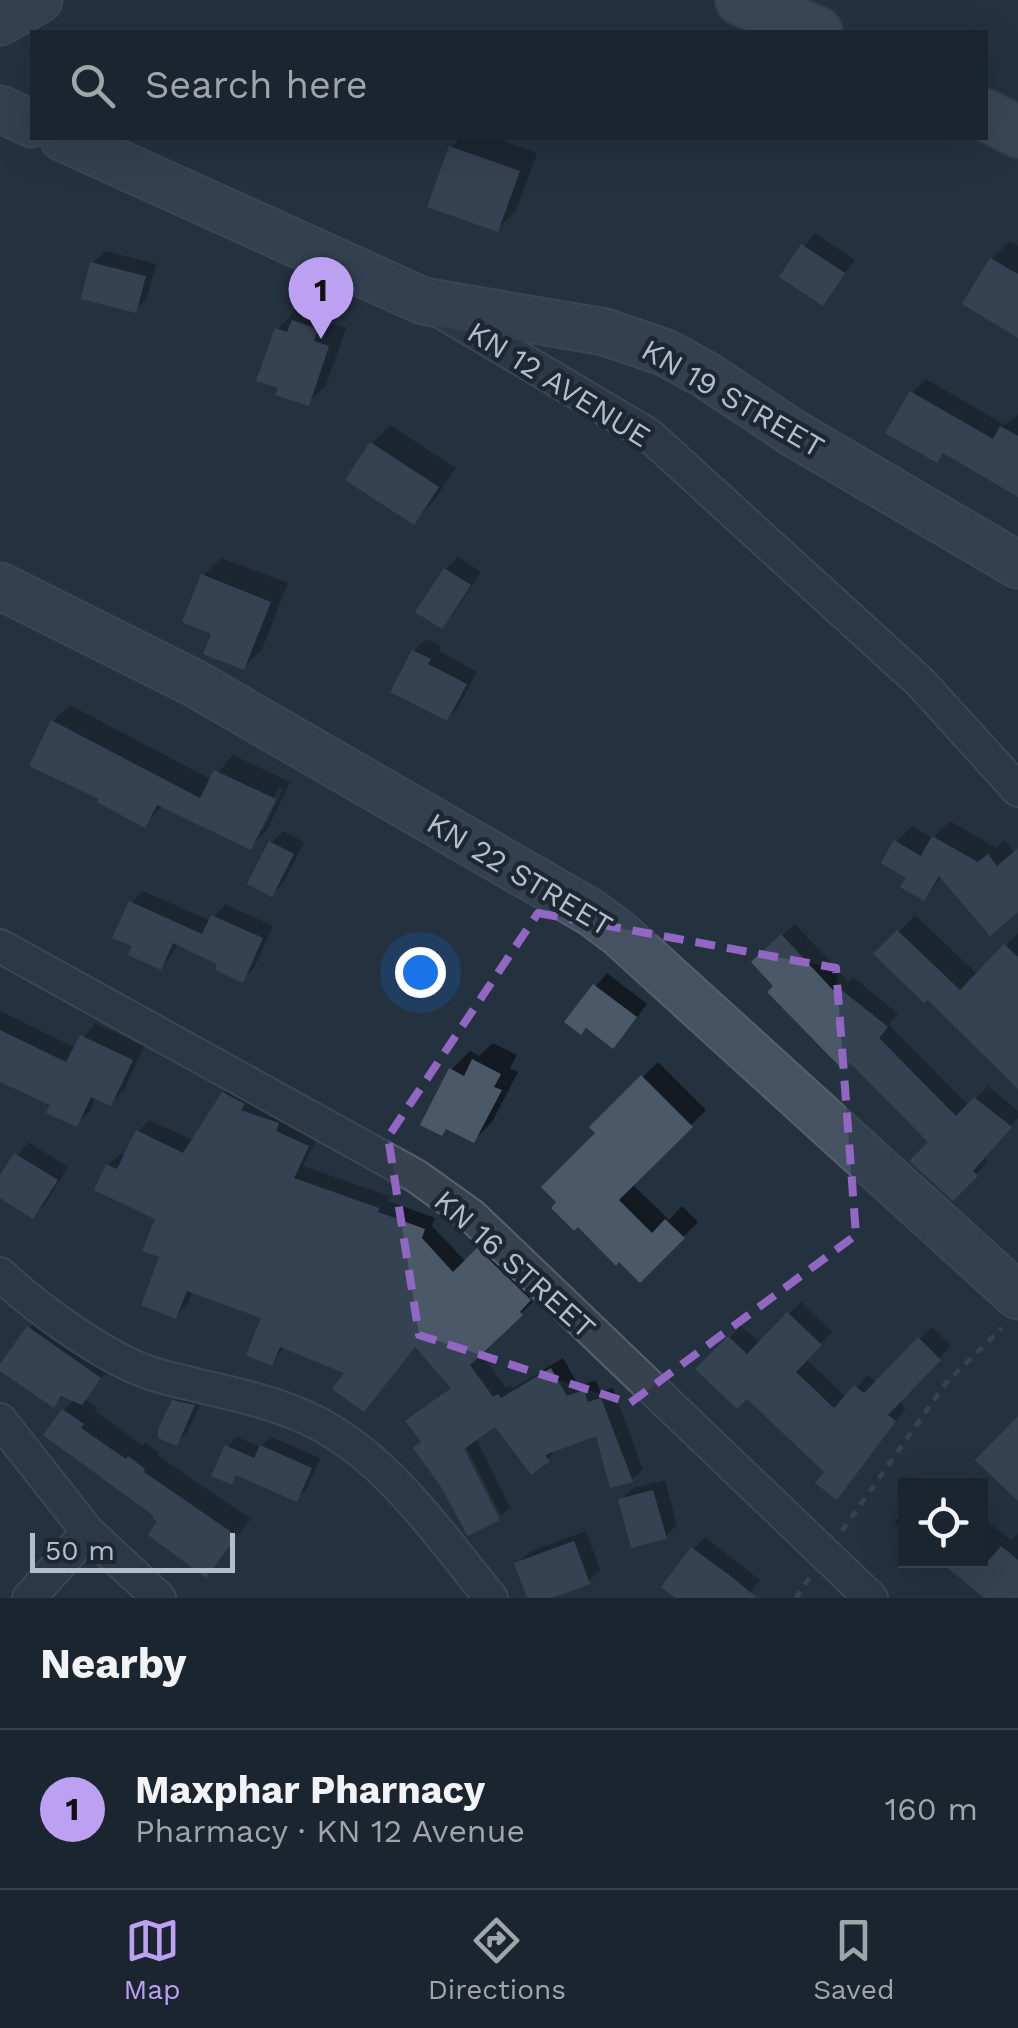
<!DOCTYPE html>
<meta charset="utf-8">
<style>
body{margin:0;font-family:"Work Sans",sans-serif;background:#242d37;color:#f1f3f6}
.controls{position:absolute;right:30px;bottom:30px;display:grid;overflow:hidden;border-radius:0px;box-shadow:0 10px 40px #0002}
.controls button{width:90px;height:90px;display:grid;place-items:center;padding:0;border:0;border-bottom:2px solid #39424b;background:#1b252f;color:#f1f3f6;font:50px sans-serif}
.scale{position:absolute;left:30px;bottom:25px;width:205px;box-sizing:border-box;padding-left:10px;border:5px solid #b4bdca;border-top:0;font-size:28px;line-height:35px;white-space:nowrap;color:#b4bdca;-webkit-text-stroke:8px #1d2734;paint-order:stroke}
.you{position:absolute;left:420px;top:972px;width:35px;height:35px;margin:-25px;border:8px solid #fff;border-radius:50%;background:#1a73e8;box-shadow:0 0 0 15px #1a73e833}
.badge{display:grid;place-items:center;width:65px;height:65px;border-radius:50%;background:#bca0f2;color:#111;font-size:32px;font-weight:700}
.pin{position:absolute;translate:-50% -82px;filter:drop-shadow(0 2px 5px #0008)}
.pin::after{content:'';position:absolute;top:52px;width:35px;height:30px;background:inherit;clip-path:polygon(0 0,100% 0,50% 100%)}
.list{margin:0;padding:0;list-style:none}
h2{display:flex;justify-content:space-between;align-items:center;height:130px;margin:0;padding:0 40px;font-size:42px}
h2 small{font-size:32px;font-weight:400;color:#a0a5aa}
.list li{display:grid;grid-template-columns:65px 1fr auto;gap:30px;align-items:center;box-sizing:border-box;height:160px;padding:0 40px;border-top:2px solid #39424b}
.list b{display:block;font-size:38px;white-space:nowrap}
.list p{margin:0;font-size:32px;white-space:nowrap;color:#a0a5aa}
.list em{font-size:32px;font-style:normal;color:#a0a5aa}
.icon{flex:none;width:55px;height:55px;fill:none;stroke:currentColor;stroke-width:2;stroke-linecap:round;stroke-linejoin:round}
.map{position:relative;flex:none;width:1018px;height:1598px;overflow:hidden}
.search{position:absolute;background:#1b252f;box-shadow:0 10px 40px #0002;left:30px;right:30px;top:30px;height:110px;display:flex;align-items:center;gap:25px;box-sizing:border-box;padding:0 35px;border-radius:0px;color:#a0a5aa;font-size:38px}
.sheet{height:290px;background:#1b252f}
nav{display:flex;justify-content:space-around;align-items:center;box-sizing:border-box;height:140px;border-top:2px solid #39424b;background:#1b252f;font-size:28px;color:#a0a5aa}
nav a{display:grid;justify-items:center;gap:5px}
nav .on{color:#bca0f2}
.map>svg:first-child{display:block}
.shadow{fill:#0007;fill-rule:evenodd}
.building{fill:#4a5868}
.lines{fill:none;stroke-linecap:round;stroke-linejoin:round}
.street-casing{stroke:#56606d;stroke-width:36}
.secondary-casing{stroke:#56606d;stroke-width:49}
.primary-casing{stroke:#444e5b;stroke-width:54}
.path{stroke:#445b5d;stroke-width:5;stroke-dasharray:8 8;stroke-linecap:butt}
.street{stroke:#38424f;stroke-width:32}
.secondary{stroke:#465262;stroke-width:45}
.primary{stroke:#56616f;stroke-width:50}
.marked{fill:none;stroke:#9266c3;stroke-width:8;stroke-dasharray:20 12;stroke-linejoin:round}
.labels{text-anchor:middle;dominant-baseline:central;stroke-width:9;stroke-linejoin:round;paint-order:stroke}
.street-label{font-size:30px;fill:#b4bdca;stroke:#1d2734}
</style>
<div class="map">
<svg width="1018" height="1598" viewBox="0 0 1018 1598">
<rect width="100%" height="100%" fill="#24313f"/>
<g class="shadow">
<polygon points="460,138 494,138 537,153 516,211 497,229 451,147"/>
<polygon points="815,233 855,260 823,302 782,276"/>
<polygon points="1010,241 1018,246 1018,331 992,259"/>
<polygon points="105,251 156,264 147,298 135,310 93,263"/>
<polygon points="312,303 335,311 331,323 346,328 326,385 308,403 277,330 295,311 302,313"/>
<polygon points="926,379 1005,425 1018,415 1018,494 946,451 937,460 912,393"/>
<polygon points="390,425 456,468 432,503 414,522 372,444"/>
<polygon points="458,557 481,572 453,614 441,626 419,611 446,569"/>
<polygon points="221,558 288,583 262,649 244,667 215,632 203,576"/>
<polygon points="426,639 441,646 439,651 477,672 459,706 447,718 393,690 414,651"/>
<path d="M70 705 212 780 233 755 290 782 267 830 250 847 163 805 145 824 102 798 32 764 53 721ZM279 787 283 789 263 830H258Z"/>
<polygon points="950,821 996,848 1005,840 1014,852 1018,849 1018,909 942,877 924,898 909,877 896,842 912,826 933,838"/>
<polygon points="283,831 304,842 284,882 272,894 271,843"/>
<polygon points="143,891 211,921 225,904 273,926 254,968 242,980 221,962 178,943 172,955 160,967 136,945 131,903"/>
<polygon points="915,915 978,975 1018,933 1018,1089 928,996 877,954"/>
<polygon points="795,924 849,982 853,977 898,1014 889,1025 969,1106 988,1086 1018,1111 1018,1118 983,1157 988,1162 953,1198 931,1142 776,986 766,950"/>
<polygon points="607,973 647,1004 625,1033 567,1021"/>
<polygon points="0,1011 76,1048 95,1023 144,1046 124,1090 110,1103 96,1096 90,1111 76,1124 53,1104 0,1079"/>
<polygon points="493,1043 517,1055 510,1068 518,1072 492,1122 474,1140 451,1070 470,1051 479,1056"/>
<polygon points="658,1062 706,1110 632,1184 669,1220 682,1206 698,1222 640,1280 599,1133 592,1127"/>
<polygon points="236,1082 319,1134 303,1166 389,1196 388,1201 435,1218 432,1226 466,1262 490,1239 540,1287 529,1298 533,1302 480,1352 506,1388 511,1385 513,1388 563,1358 579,1386 596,1380 600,1392 613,1388 643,1469 631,1480 598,1433 561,1446 548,1459 496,1423 476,1438 510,1507 501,1516 461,1437 456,1439 496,1518 500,1518 469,1533 423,1441 408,1421 453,1386 416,1345 364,1409 348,1372 285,1346 271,1363 264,1317 193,1290 187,1305 175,1316 162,1256 159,1218 108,1165 120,1154 126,1156 138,1132 149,1120 194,1141 224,1093"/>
<polygon points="28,1142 68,1167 45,1204 33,1216 0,1195 0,1179"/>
<polygon points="801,1302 832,1332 806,1359 847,1398 868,1375 877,1383 932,1327 951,1346 898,1401 906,1408 837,1496 827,1472 747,1396 698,1369 741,1326 760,1343"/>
<polygon points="45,1311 116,1360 85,1399 97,1408 95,1411 142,1445 145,1443 159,1453 157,1455 251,1519 206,1575 64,1410 75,1399 65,1395 54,1405 29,1328"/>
<polygon points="186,1389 205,1394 188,1431 176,1443 174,1401"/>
<polygon points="237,1437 261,1447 271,1437 320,1458 306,1490 296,1499 239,1474 231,1482 227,1447"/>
<polygon points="932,1479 941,1486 925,1486"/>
<polygon points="665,1480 677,1525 665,1537 621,1500 633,1488"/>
<polygon points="906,1508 906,1532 894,1523"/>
<polygon points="980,1516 1011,1540 1018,1533 1018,1598 988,1598 980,1560"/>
<polygon points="586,1531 600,1570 588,1582 545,1598 529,1598 517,1564 529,1552"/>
<polygon points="705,1537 760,1580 746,1598 679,1598 693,1549"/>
</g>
<g class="building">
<polygon points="449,146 520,171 498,232 427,207"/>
<polygon points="801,244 845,273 823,306 779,277"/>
<polygon points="990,258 1018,274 1018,338 962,304"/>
<polygon points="90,262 146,276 136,313 81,299"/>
<polygon points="292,320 318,329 314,341 329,346 309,406 275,395 278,388 256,381 275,328 287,332"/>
<polygon points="910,391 993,439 1000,426 1018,436 1018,497 943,453 937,463 885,433"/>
<polygon points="370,442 439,487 414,525 345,480"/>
<polygon points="444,568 471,585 442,629 415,612"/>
<polygon points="201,574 271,602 244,670 203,654 211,634 182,622"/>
<polygon points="412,650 431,659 428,664 467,684 447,721 390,692"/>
<polygon points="51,720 200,798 214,770 276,799 251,850 157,805 145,828 97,802 99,799 29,766"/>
<polygon points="932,836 978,862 988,854 997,866 1018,848 1018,912 990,936 939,876 924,901 900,887 906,878 881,863 894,840 921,856"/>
<polygon points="269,841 294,854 272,897 247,884"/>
<polygon points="129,901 202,934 211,915 263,938 243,983 215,970 217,964 173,943 161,970 128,955 132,946 112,938"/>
<polygon points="897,930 960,990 1004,944 1018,957 1018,1089 928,1000 924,1003 873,954"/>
<polygon points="781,934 835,992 839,988 888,1027 879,1038 956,1116 974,1097 1012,1127 973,1171 978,1176 953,1201 909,1161 928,1142 850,1063 843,1070 767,992 773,986 751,962"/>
<polygon points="593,984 637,1017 613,1049 586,1028 581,1035 564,1022"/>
<polygon points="0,1030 66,1062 80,1035 133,1060 111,1106 91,1097 77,1127 46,1113 50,1105 0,1082"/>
<polygon points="472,1059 501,1074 494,1087 502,1090 474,1143 446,1129 442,1136 420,1125 449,1068 464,1076"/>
<polygon points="641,1075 693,1127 619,1200 652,1233 665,1219 685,1238 640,1283 619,1262 616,1266 578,1227 574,1231 551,1208 556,1202 541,1187 595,1133 589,1127"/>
<polygon points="222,1092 245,1104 241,1110 279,1123 276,1131 309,1146 294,1178 379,1208 378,1212 425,1229 422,1238 453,1272 477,1248 531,1300 520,1312 523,1315 470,1365 493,1397 498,1394 501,1398 551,1368 567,1396 584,1390 588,1402 601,1398 633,1482 610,1488 596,1436 545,1455 550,1461 531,1475 495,1427 464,1449 500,1520 468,1536 441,1487 413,1448 421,1442 405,1421 451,1388 415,1347 364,1412 332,1389 344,1373 280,1347 272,1366 246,1355 261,1318 187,1291 176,1319 141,1305 159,1257 142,1251 155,1219 94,1190 106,1164 117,1169 136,1130 183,1153"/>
<polygon points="14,1153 58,1180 33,1219 0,1198 0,1175"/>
<polygon points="787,1312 822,1345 796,1372 834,1408 854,1385 864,1393 918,1337 941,1360 888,1415 896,1421 837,1500 815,1483 824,1472 747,1399 737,1409 695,1369 728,1336 747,1354"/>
<polygon points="27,1326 101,1378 82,1405 61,1396 54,1408 0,1371 0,1364"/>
<polygon points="172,1400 195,1405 177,1446 158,1438 158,1429"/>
<polygon points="62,1409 84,1424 81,1428 126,1459 128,1456 145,1469 144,1472 237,1536 206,1578 148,1535 157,1522 152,1518 154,1516 43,1435"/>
<polygon points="1018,1416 1018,1501 975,1460"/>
<polygon points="225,1445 254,1458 260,1445 312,1468 297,1502 236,1475 232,1485 211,1476"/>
<polygon points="653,1490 667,1539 631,1548 618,1499"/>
<polygon points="574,1541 590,1584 552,1598 527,1598 514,1563"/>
<polygon points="1001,1546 1018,1560 1018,1598 984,1598 938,1560 989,1560"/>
<polygon points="691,1547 737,1581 757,1598 675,1598 661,1587"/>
</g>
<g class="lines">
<g class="street-casing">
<g id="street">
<polyline points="440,311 649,435 921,683 1018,790"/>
<polyline points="0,946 416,1176 472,1216 871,1598"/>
<path d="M0 1274C36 1308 106 1359 153 1374 210 1391 267 1396 321 1425 392 1464 441 1537 491 1598"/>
<polyline points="0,1420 88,1532 159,1598"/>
<polyline points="29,1598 88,1532"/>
</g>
</g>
<g class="secondary-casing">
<g id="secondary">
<polyline points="0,22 39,0"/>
<polyline points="0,109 32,124"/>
<polyline points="63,138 423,301 605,332 666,353 706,375 793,433 1018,565"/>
<polyline points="0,586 194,683 592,913 620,934 1018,1296"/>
</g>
</g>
<g class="primary-casing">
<g id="primary">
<polyline points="741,0 817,32"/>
<polyline points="986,115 1018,132"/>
</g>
</g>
<g class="path">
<polyline points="842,1531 946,1383 1002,1328"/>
<polyline points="796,1598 810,1577"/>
</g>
<use href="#street" class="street"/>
<use href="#secondary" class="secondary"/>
<use href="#primary" class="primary"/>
</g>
<path d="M0 0H1018V1598H0ZM538 913 836 968 856 1235 630 1403 419 1335 388 1137Z" fill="#24313f" fill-opacity=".55" fill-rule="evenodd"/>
<path class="marked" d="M538 913 836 968 856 1235 630 1403 419 1335 388 1137Z"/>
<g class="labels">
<g class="street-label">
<text transform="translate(559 384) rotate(32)">KN 12 AVENUE</text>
<text transform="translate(733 398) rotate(30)">KN 19 STREET</text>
<text transform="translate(520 874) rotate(31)">KN 22 STREET</text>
<text transform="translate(515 1264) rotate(42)">KN 16 STREET</text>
</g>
</g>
</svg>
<div class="controls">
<button><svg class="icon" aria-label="locate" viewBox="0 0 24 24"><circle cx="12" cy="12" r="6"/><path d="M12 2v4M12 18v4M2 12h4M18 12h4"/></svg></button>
</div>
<div class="scale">50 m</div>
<div class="you"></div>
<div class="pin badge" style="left:321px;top:339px">1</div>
<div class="search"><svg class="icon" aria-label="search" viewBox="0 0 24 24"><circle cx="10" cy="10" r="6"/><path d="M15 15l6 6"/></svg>Search here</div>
</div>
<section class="sheet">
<h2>Nearby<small></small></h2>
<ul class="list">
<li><span class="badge">1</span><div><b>Maxphar Pharnacy</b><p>Pharmacy · KN 12 Avenue</p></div><em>160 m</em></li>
</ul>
</section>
<nav>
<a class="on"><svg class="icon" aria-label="map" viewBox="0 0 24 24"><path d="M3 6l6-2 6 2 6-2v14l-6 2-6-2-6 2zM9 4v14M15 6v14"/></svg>Map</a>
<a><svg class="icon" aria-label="directions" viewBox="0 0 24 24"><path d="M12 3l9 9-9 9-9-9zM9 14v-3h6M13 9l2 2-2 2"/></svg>Directions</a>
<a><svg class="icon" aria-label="saved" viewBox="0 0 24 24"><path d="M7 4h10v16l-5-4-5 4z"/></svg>Saved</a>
</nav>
